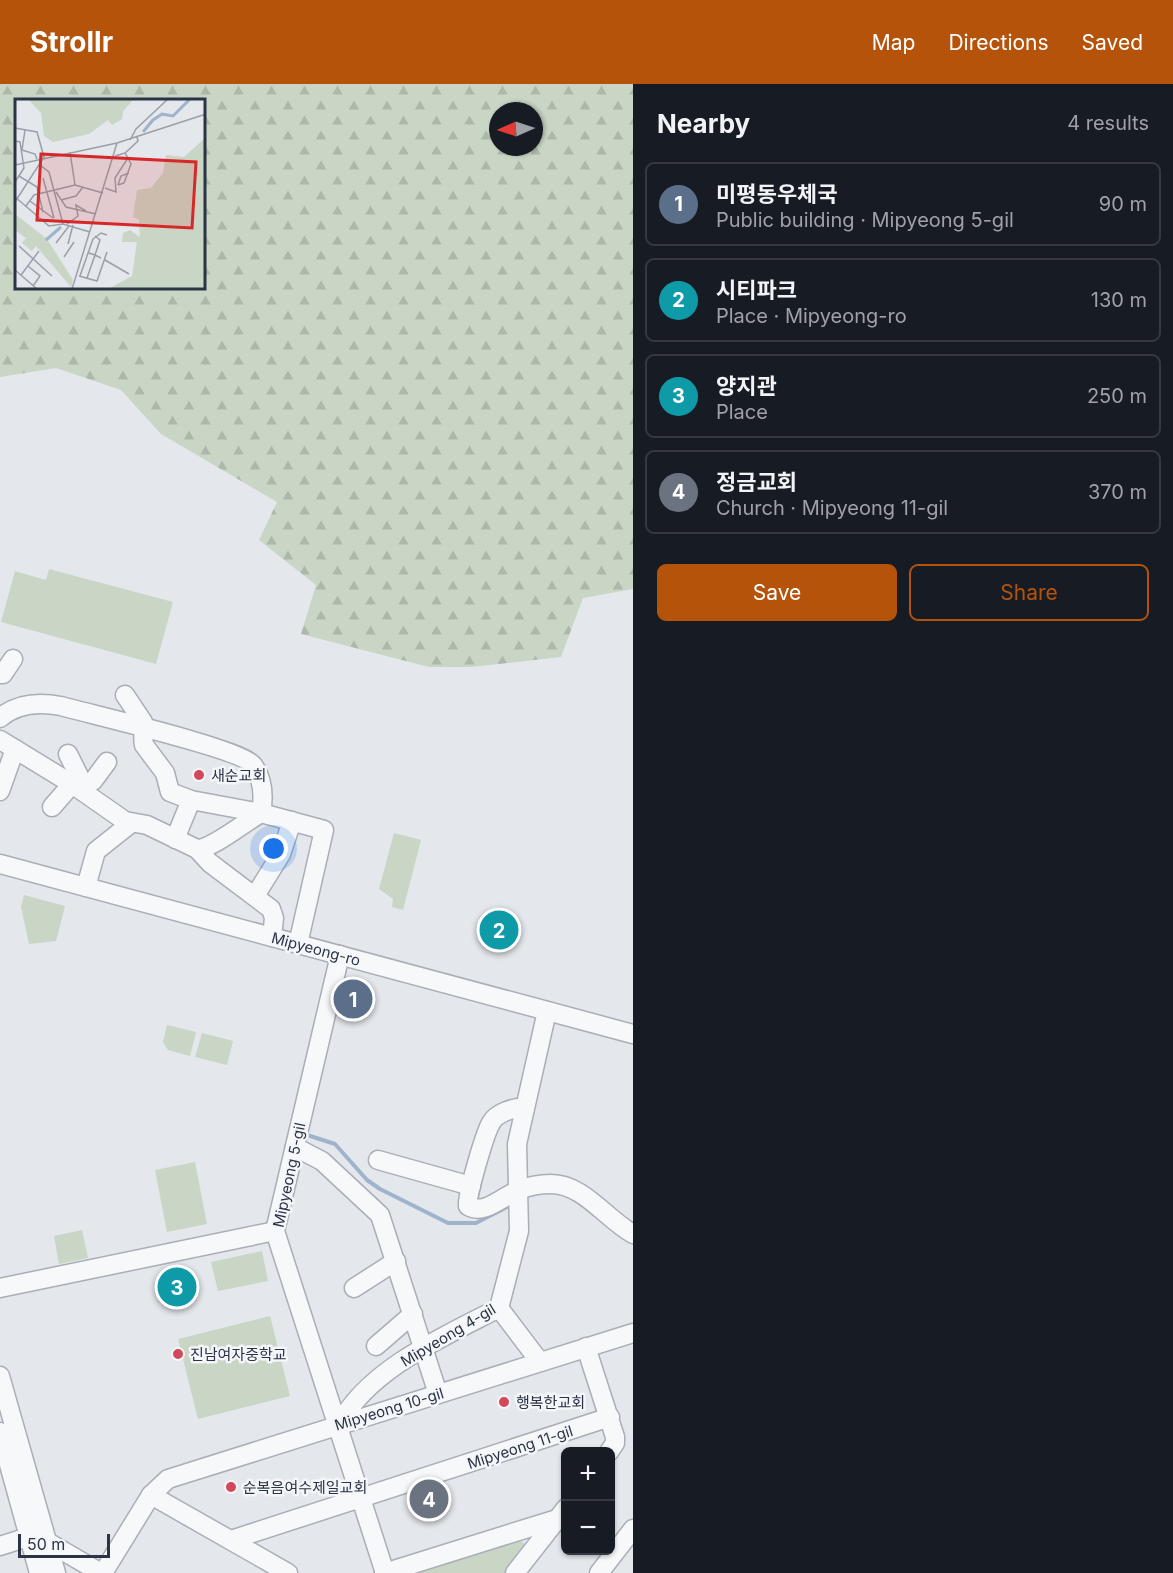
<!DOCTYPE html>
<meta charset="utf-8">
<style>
body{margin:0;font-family:Inter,"Noto Sans KR",sans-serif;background:#242831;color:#f1f3f6}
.controls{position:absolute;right:18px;bottom:18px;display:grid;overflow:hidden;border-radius:9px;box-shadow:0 2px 4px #0004}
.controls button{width:54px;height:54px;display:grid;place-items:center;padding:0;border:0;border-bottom:2px solid #363941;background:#171b24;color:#f1f3f6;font:30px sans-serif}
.compass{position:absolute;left:489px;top:18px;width:54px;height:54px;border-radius:50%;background:#171b24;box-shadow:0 2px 4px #0004;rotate:267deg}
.scale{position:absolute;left:18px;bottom:15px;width:92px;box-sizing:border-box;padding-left:6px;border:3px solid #2b3445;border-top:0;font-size:16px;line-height:21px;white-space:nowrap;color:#2b3445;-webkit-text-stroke:4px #f4f6f9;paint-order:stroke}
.you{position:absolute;left:274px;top:765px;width:21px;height:21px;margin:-15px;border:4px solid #fff;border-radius:50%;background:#1a73e8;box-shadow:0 0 0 9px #1a73e833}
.badge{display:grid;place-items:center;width:39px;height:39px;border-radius:50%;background:#b45309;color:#fff;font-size:20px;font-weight:700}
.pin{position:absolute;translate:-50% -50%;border:3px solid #fff;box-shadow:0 2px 6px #0006}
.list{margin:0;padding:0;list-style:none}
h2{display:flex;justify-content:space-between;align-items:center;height:78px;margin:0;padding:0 24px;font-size:26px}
h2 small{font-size:20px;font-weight:400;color:#9ea1a6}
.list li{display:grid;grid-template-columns:39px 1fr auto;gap:18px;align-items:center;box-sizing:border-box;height:84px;margin:0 12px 12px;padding:0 12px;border:2px solid #363941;border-radius:9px}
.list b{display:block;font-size:22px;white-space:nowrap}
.list p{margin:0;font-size:20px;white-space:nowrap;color:#9ea1a6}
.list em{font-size:20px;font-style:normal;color:#9ea1a6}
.actions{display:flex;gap:12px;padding:18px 24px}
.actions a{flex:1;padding:14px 0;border:2px solid #b45309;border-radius:9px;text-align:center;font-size:21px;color:#b45309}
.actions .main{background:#b45309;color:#fff}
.map{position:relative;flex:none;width:633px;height:1489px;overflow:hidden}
header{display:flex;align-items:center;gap:36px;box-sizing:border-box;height:84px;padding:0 30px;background:#b45309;color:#fff}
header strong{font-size:28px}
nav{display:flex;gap:33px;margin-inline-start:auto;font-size:21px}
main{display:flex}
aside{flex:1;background:#171b24}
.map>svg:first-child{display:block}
.forest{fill:url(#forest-firs);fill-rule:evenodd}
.park{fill:#c9d6c5}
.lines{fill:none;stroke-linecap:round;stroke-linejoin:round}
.stream{stroke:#9fb4cc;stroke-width:4}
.minor-casing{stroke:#a9aeb7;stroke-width:21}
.minor{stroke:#f7f8fa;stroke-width:18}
.poi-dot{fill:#d1495b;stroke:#f4f6f9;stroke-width:2}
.labels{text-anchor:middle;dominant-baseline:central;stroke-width:5;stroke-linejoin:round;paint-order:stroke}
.poi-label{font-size:15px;fill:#2b3445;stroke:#f4f6f9;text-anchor:start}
.street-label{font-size:15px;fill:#2b3445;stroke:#f4f6f9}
.inset-river{fill:none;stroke:#9fb4cc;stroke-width:3}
.inset-road{fill:none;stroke:#9a9fa9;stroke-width:1.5}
.view{fill:#d62828;fill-opacity:0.15;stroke:#d62828;stroke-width:3}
.inset-edge{fill:none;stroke:#2b3445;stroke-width:3}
</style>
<header>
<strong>Strollr</strong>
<nav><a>Map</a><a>Directions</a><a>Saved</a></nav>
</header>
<main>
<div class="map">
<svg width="633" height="1489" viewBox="0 0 633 1489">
<defs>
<pattern id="forest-firs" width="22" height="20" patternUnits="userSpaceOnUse" patternTransform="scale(1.5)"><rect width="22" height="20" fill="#c9d6c5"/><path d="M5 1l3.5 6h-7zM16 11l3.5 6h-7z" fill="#adb8ab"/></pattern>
</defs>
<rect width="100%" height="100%" fill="#e4e7ec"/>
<path class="forest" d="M0 0H633V505L583 514 561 573 471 583H429L301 550 316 501 259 456 277 418 161 350 121 306 56 284 0 293ZM16 16H204V204H16ZM498 27H534V63H498Z"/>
<g class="park">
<polygon points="49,485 173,518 156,580 1,538 15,487 46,496"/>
<polygon points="394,749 421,756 403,826 392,823 393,815 379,805"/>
<polygon points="24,811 65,822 56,857 29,860 21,823"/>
<polygon points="167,941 196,948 190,972 168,966 163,958"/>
<polygon points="202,949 233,957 227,981 195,973"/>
<polygon points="195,1078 207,1140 167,1148 155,1086"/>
<polygon points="82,1146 88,1174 59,1180 54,1152"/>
<polygon points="262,1167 268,1197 218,1207 211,1178"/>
<polygon points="270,1232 290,1312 198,1335 178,1255"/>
<polygon points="518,1456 524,1459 524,1467 506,1489 410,1489"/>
</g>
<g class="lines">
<polyline class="stream" points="304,1050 335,1060 367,1096 380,1105 448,1139 476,1139 513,1120"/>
<g class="minor-casing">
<g id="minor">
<polyline points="0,590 3,590 13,575"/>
<path d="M0 634C17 619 40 618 61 622 89 630 242 665 253 681 263 695 264 713 261 729L191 716 170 708 165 689 144 661C142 653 145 645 143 638L125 611"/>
<path d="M0 656 72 700 125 737 147 741 197 765C212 765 245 738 261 729L324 746 298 860"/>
<polyline points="68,670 83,700"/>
<polyline points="76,702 93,697 107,678"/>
<polyline points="0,707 15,665"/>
<polyline points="52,723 72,700"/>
<polyline points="175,755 191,716"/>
<polyline points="197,765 210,779 271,825 274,834 272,853"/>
<polyline points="0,780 633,950"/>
<polyline points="86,803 96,767 130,740"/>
<polyline points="255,812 281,770 292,737"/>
<polyline points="340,871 275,1147 385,1489"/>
<path d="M524 1024C514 1023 496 1029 491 1039 485 1049 466 1113 468 1122 485 1132 504 1111 519 1106 529 1102 540 1100 551 1100 583 1100 605 1134 633 1150"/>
<polyline points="295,1063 322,1077 380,1131 438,1310"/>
<polyline points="378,1076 471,1102"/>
<polyline points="0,1204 275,1147"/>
<polyline points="354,1204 396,1177"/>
<polyline points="499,1224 540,1278"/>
<polyline points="376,1262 413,1230"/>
<polyline points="586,1263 615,1353 615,1359 609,1368"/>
<polyline points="0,1292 56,1489"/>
<path d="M339 1341C368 1285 445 1252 499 1224L519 1147 517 1060 547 927"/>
<polyline points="0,1348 39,1489"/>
<polyline points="151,1411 288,1489"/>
<polyline points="231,1456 610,1333"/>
<polyline points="0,1462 28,1453 46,1457 101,1489"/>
<polyline points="103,1489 151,1411 168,1395 633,1249"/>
<polyline points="384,1489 557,1435"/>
<polyline points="515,1489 566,1424"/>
<polyline points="599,1489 633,1445"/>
</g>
</g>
<use href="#minor" class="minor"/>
</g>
<g class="poi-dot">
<circle cx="199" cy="691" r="6"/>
<circle cx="178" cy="1270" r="6"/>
<circle cx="504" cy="1318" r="6"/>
<circle cx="231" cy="1403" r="6"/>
</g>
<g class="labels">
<g class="poi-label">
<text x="211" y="691">새순교회</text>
<text x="190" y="1270">진남여자중학교</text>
<text x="516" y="1318">행복한교회</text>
<text x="243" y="1403">순복음여수제일교회</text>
</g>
<g class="street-label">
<text transform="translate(316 865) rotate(15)">Mipyeong-ro</text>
<text transform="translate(289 1091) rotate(-78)">Mipyeong 5-gil</text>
<text transform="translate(448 1251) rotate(-31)">Mipyeong 4-gil</text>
<text transform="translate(389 1325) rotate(-17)">Mipyeong 10-gil</text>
<text transform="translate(520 1363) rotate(-18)">Mipyeong 11-gil</text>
</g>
</g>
<g transform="translate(15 15)">
<rect width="190" height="190" fill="#e4e7ec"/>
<path d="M13 0H119L108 12 107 20 97 26 93 21 74 35 38 43 29 37 26 14ZM190 39V190H93L117 177 122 143H107L108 134 115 131 125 138 124 121 118 118 122 91 136 89 148 74 151 56 169 58Z" fill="#c9d6c5"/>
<path d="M0 115 32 140 58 181 56 188 21 147 17 152 7 144 11 139 0 131Z" fill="#c9d6c5"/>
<path class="inset-river" d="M128 33 138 21 147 15 158 17 175 0M31 141 46 128"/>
<path class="inset-road" d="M0 29 22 33 29 58 0 103M115 41 121 30 153 0M0 42 5 43 9 69 0 83M7 51 10 31M7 51 20 55 22 60M55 53 60 86M100 57 110 54 123 42 122 38M0 66 102 44 191 15M25 66 34 73 48 125M4 77 22 88 28 113M28 79 39 119M103 86 109 84 116 65 113 59M103 86 106 77 114 74M90 89 101 93 100 79 113 59 110 54M41 93 51 108 81 115M0 98 34 127 48 125 75 133M46 101 61 97 68 88M15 102 38 119M11 107 19 96 60 86 88 94M52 125 63 117 61 106 71 112M41 144 54 127M53 145 58 126M4 147 37 177M74 154 80 156 85 141 80 137M49 158 59 143M90 161 114 175M13 167 25 177 18 187M0 171 22 190M6 176 24 152M64 177 82 182 92 153M65 177 78 140 86 134 92 136M72 179 80 156 86 159M57 190 102 44"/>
<path class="view" d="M26 55 181 63 177 129 22 121Z"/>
<rect width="190" height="190" class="inset-edge"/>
</g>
</svg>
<div class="controls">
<button>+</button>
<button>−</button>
</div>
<svg class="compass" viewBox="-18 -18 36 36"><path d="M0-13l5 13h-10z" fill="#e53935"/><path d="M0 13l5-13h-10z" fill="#9ea1a6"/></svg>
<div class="scale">50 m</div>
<div class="you"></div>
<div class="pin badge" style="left:353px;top:915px;background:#5c6f8a">1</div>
<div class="pin badge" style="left:499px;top:846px;background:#0f9aa8">2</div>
<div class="pin badge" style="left:177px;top:1203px;background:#0f9aa8">3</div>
<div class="pin badge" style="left:429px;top:1415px;background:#6b7280">4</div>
</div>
<aside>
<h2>Nearby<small>4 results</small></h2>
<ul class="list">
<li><span class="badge" style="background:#5c6f8a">1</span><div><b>미평동우체국</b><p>Public building · Mipyeong 5-gil</p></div><em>90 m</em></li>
<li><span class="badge" style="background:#0f9aa8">2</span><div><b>시티파크</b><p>Place · Mipyeong-ro</p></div><em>130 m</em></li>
<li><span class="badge" style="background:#0f9aa8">3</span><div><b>양지관</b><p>Place</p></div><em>250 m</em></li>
<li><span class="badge" style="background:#6b7280">4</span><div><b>정금교회</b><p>Church · Mipyeong 11-gil</p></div><em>370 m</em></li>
</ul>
<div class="actions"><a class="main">Save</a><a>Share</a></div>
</aside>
</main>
